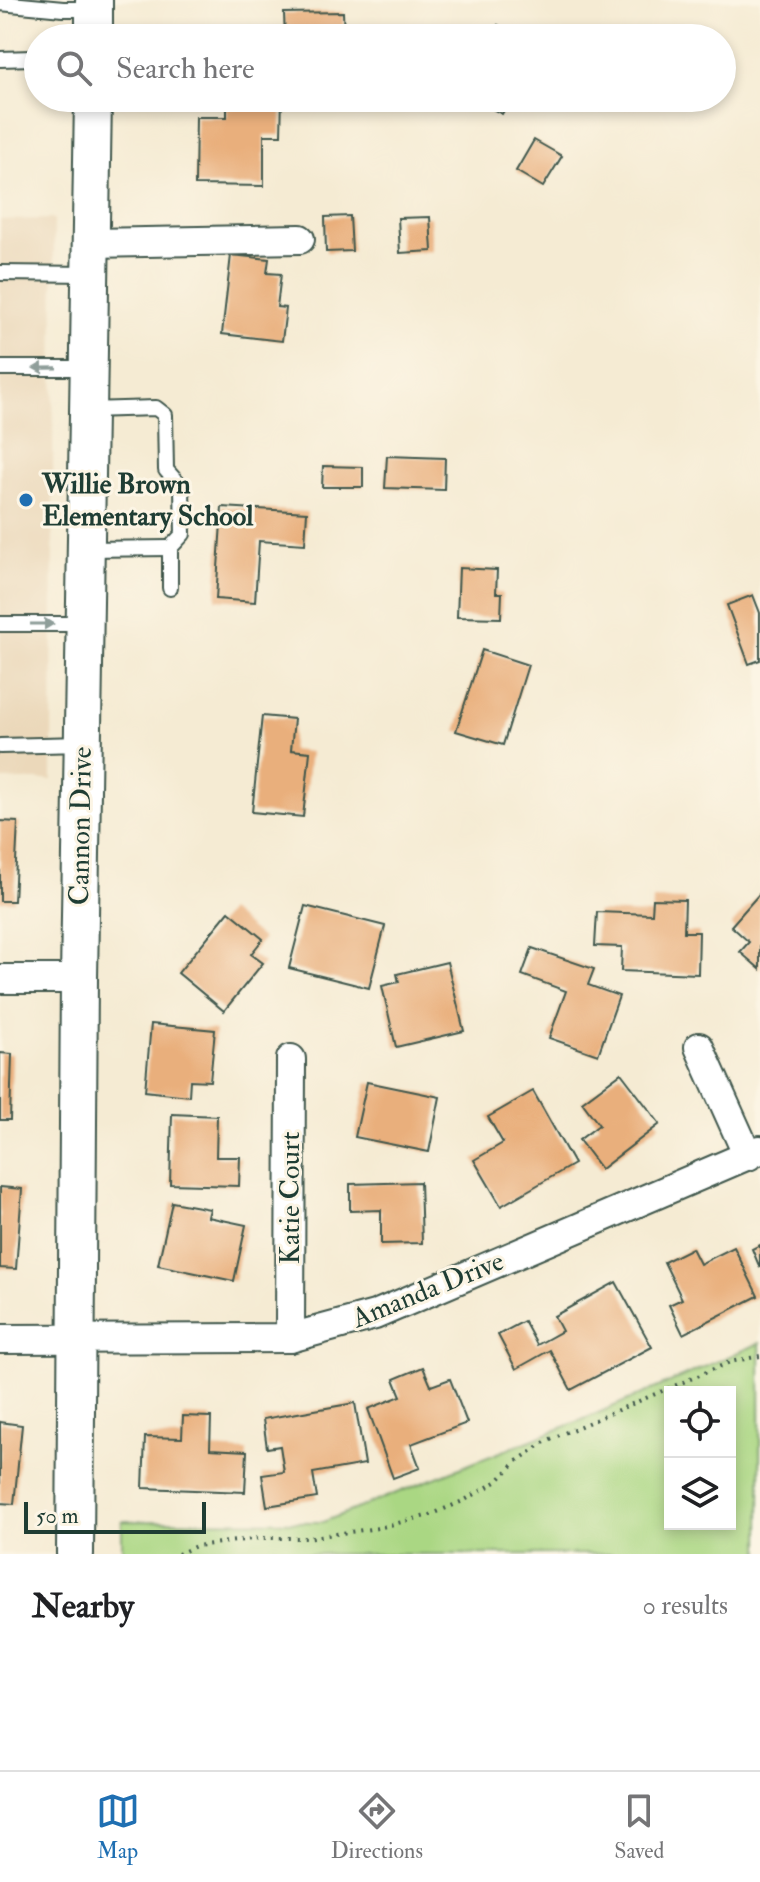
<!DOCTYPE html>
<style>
body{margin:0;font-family:"IM FELL Double Pica",serif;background:#f6f6f6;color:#202124}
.controls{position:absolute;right:24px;bottom:24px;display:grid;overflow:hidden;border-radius:0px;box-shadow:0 4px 12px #0003}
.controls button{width:72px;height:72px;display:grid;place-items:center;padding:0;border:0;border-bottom:2px solid #e0e0e0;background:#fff;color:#202124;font:40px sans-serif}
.scale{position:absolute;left:24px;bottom:20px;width:182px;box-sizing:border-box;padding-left:8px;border:4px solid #1f3d34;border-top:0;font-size:22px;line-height:28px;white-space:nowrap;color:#1f3d34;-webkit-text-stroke:6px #fcf5e5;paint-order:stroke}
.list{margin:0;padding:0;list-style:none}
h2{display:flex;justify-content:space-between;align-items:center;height:104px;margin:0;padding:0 32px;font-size:34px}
h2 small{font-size:26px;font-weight:400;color:#757577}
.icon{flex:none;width:44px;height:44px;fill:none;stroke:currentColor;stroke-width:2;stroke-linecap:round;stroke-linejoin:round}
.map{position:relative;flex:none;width:760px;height:1554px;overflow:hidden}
.search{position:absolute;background:#fff;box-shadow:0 4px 12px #0003;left:24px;right:24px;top:24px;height:88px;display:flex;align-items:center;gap:20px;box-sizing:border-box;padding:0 28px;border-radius:44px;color:#757577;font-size:30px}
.sheet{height:216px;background:#fff}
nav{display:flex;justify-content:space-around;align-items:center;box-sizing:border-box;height:112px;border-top:2px solid #e0e0e0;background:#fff;font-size:22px;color:#757577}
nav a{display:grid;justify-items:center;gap:4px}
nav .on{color:#1f6fb2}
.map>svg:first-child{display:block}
.built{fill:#ebd8ba}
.green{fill:#aad783;stroke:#648a5c;stroke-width:2;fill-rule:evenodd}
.building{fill:#e9af7b}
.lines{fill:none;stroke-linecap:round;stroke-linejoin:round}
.service-casing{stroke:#3f574c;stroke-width:18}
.minor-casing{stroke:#3f574c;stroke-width:32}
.tertiary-casing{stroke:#3f574c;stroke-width:40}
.path{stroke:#3f574c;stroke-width:4;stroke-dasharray:2 6;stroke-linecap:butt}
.service{stroke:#fff;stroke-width:14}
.minor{stroke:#fff;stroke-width:28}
.tertiary{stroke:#fff;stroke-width:36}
.oneway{fill:#8f9e9a}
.poi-dot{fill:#1f6fb2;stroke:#fcf5e5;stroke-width:3}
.labels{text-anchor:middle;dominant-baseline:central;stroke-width:6;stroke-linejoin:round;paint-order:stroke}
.poi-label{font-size:28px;font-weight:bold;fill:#1f3d34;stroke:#fcf5e5;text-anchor:start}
.street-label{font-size:28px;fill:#1f3d34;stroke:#fcf5e5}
</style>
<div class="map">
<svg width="760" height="1554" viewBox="0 0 760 1554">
<rect width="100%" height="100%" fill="#fcf5e5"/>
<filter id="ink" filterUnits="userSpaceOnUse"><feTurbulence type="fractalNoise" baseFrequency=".0125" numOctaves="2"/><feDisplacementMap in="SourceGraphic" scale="16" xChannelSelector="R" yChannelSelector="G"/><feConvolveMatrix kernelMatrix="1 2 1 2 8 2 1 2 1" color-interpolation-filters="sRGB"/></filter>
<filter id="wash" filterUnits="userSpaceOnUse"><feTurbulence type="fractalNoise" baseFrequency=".006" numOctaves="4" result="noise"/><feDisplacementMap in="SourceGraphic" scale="32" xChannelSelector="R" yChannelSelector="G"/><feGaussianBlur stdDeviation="1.8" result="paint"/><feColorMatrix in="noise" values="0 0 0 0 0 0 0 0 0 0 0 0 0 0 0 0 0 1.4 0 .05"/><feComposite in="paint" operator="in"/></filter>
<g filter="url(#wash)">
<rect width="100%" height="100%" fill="#f5ebd3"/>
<polygon class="built" points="54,219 52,780 0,780 0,220"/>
<path class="green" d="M760 1343V1554H122V1521L323 1522 582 1420ZM670 1392H730V1524H670Z"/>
<g id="blocks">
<g class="building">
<polygon points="343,12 344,38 285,38 284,13"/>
<polygon points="498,25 522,38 492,38"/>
<polygon points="227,98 282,98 281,135 264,135 264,186 195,185 196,117 227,117"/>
<polygon points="471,98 511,98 502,114"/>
<polygon points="534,140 562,156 543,187 516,171"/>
<polygon points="350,216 352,251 326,252 325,217"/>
<polygon points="430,217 432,251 400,253 398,218"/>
<polygon points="231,255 269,259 267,273 281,274 277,307 286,308 282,341 222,334"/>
<polygon points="387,456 445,458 444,490 385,488"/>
<polygon points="323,466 363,467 363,487 322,487"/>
<polygon points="222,507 307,512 305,544 259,541 255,602 216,599"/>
<polygon points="459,568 497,570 496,593 502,593 501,618 457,617"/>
<polygon points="753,595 760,613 760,660 749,664 727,605"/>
<polygon points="482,650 528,665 503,745 456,731"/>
<polygon points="262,716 294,719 291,750 310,752 303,817 252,812"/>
<polygon points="0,821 18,822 14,901 0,901"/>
<polygon points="760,893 760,969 740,952 749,942 731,926"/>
<polygon points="653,899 685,900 684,932 699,932 698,974 621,971 622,947 595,946 597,912 652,914"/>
<polygon points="305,906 385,926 369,988 289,968"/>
<polygon points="229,911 263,939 251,954 263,963 224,1011 178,973"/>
<polygon points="532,948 594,969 588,985 619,996 598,1055 549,1038 566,991 522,975"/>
<polygon points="447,962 464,1031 396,1047 382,986 399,982 397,974"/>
<polygon points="151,1024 215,1030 210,1081 190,1080 189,1096 145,1091"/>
<polygon points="0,1053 12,1054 10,1120 0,1120"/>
<polygon points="621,1073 660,1124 601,1169 579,1140 599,1125 582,1102"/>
<polygon points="367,1082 440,1097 429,1152 355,1137"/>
<polygon points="533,1091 574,1164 501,1206 474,1160 503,1143 488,1117"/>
<polygon points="172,1114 217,1116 216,1157 240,1157 239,1186 170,1184"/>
<polygon points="420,1182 422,1243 381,1244 381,1210 350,1211 350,1184"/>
<polygon points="0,1187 22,1189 16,1269 0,1268"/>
<polygon points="172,1202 210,1209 208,1217 246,1225 234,1281 158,1265"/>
<polygon points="760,1245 760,1268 752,1249"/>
<polygon points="734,1247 758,1296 683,1334 669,1305 682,1299 664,1262 692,1248 700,1264"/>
<polygon points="616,1282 652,1347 571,1390 550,1350 516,1369 498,1335 524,1321 537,1345 562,1331 554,1316"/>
<polygon points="423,1367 431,1386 450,1379 467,1423 411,1444 420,1468 393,1478 368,1409 401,1396 394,1379"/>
<polygon points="355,1403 365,1464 313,1473 317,1498 267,1506 262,1475 284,1472 280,1446 267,1448 263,1419"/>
<polygon points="183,1416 211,1417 210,1449 247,1451 245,1492 143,1488 145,1437 182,1438"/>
<polygon points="0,1422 22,1425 14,1504 0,1503"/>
</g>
</g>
</g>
<g filter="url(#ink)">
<use href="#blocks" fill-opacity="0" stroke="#3f574c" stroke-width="2"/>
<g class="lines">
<g class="service-casing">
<g id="service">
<polyline points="0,3 63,9 94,9"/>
<polyline points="0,59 33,58"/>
<polyline points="0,273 91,274"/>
<polyline points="0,368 89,368"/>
<polyline points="89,410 156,408 165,415 166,470 182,488 183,534 170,548 170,588"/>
<polyline points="87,549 170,548"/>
<polyline points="0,624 84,624"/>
<polyline points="0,746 83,744"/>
</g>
</g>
<g class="minor-casing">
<g id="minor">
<polyline points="92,243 300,239"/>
<polyline points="0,979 79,979"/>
<polyline points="699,1047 748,1156"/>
<polyline points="290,1338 291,1059"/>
<polyline points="0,1339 290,1338 375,1315 760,1150"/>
</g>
</g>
<g class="tertiary-casing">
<g id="tertiary">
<polyline points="94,38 94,0"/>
<polyline points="75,1554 79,979 93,98"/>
</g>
</g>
<polyline class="path" points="178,1554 196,1546 260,1538 306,1538 378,1528 430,1515 463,1501 496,1482 517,1461 548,1440 730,1362 760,1356"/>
<use href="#service" class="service"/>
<use href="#minor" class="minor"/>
<use href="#tertiary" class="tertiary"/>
</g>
<defs><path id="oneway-solid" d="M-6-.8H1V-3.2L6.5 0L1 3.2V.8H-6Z" transform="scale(2)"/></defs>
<g class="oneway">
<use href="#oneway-solid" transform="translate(45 368) rotate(179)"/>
<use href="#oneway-solid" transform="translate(42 624)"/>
</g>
</g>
<circle class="poi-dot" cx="26" cy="500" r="8"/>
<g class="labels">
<g class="poi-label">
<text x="42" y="484">Willie Brown<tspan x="42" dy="32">Elementary School</tspan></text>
</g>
<g class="street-label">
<text transform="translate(81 826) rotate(-89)">Cannon Drive</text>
<text transform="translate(290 1198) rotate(-90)">Katie Court</text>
<text transform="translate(428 1290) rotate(-22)">Amanda Drive</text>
</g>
</g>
</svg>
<div class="controls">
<button><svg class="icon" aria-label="locate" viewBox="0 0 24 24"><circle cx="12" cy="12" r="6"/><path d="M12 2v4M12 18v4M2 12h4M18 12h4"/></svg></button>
<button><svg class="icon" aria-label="layers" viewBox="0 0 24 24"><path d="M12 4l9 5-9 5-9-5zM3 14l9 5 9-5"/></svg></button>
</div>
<div class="scale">50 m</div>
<div class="search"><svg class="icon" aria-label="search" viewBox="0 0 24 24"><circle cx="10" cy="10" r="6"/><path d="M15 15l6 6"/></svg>Search here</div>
</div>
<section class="sheet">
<h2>Nearby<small>0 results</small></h2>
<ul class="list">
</ul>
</section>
<nav>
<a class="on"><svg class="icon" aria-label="map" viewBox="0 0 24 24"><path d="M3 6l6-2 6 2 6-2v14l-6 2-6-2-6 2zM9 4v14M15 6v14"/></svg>Map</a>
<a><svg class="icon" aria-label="directions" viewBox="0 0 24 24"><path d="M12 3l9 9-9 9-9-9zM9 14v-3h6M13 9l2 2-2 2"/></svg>Directions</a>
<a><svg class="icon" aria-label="saved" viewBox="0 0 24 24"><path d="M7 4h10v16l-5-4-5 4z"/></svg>Saved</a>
</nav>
